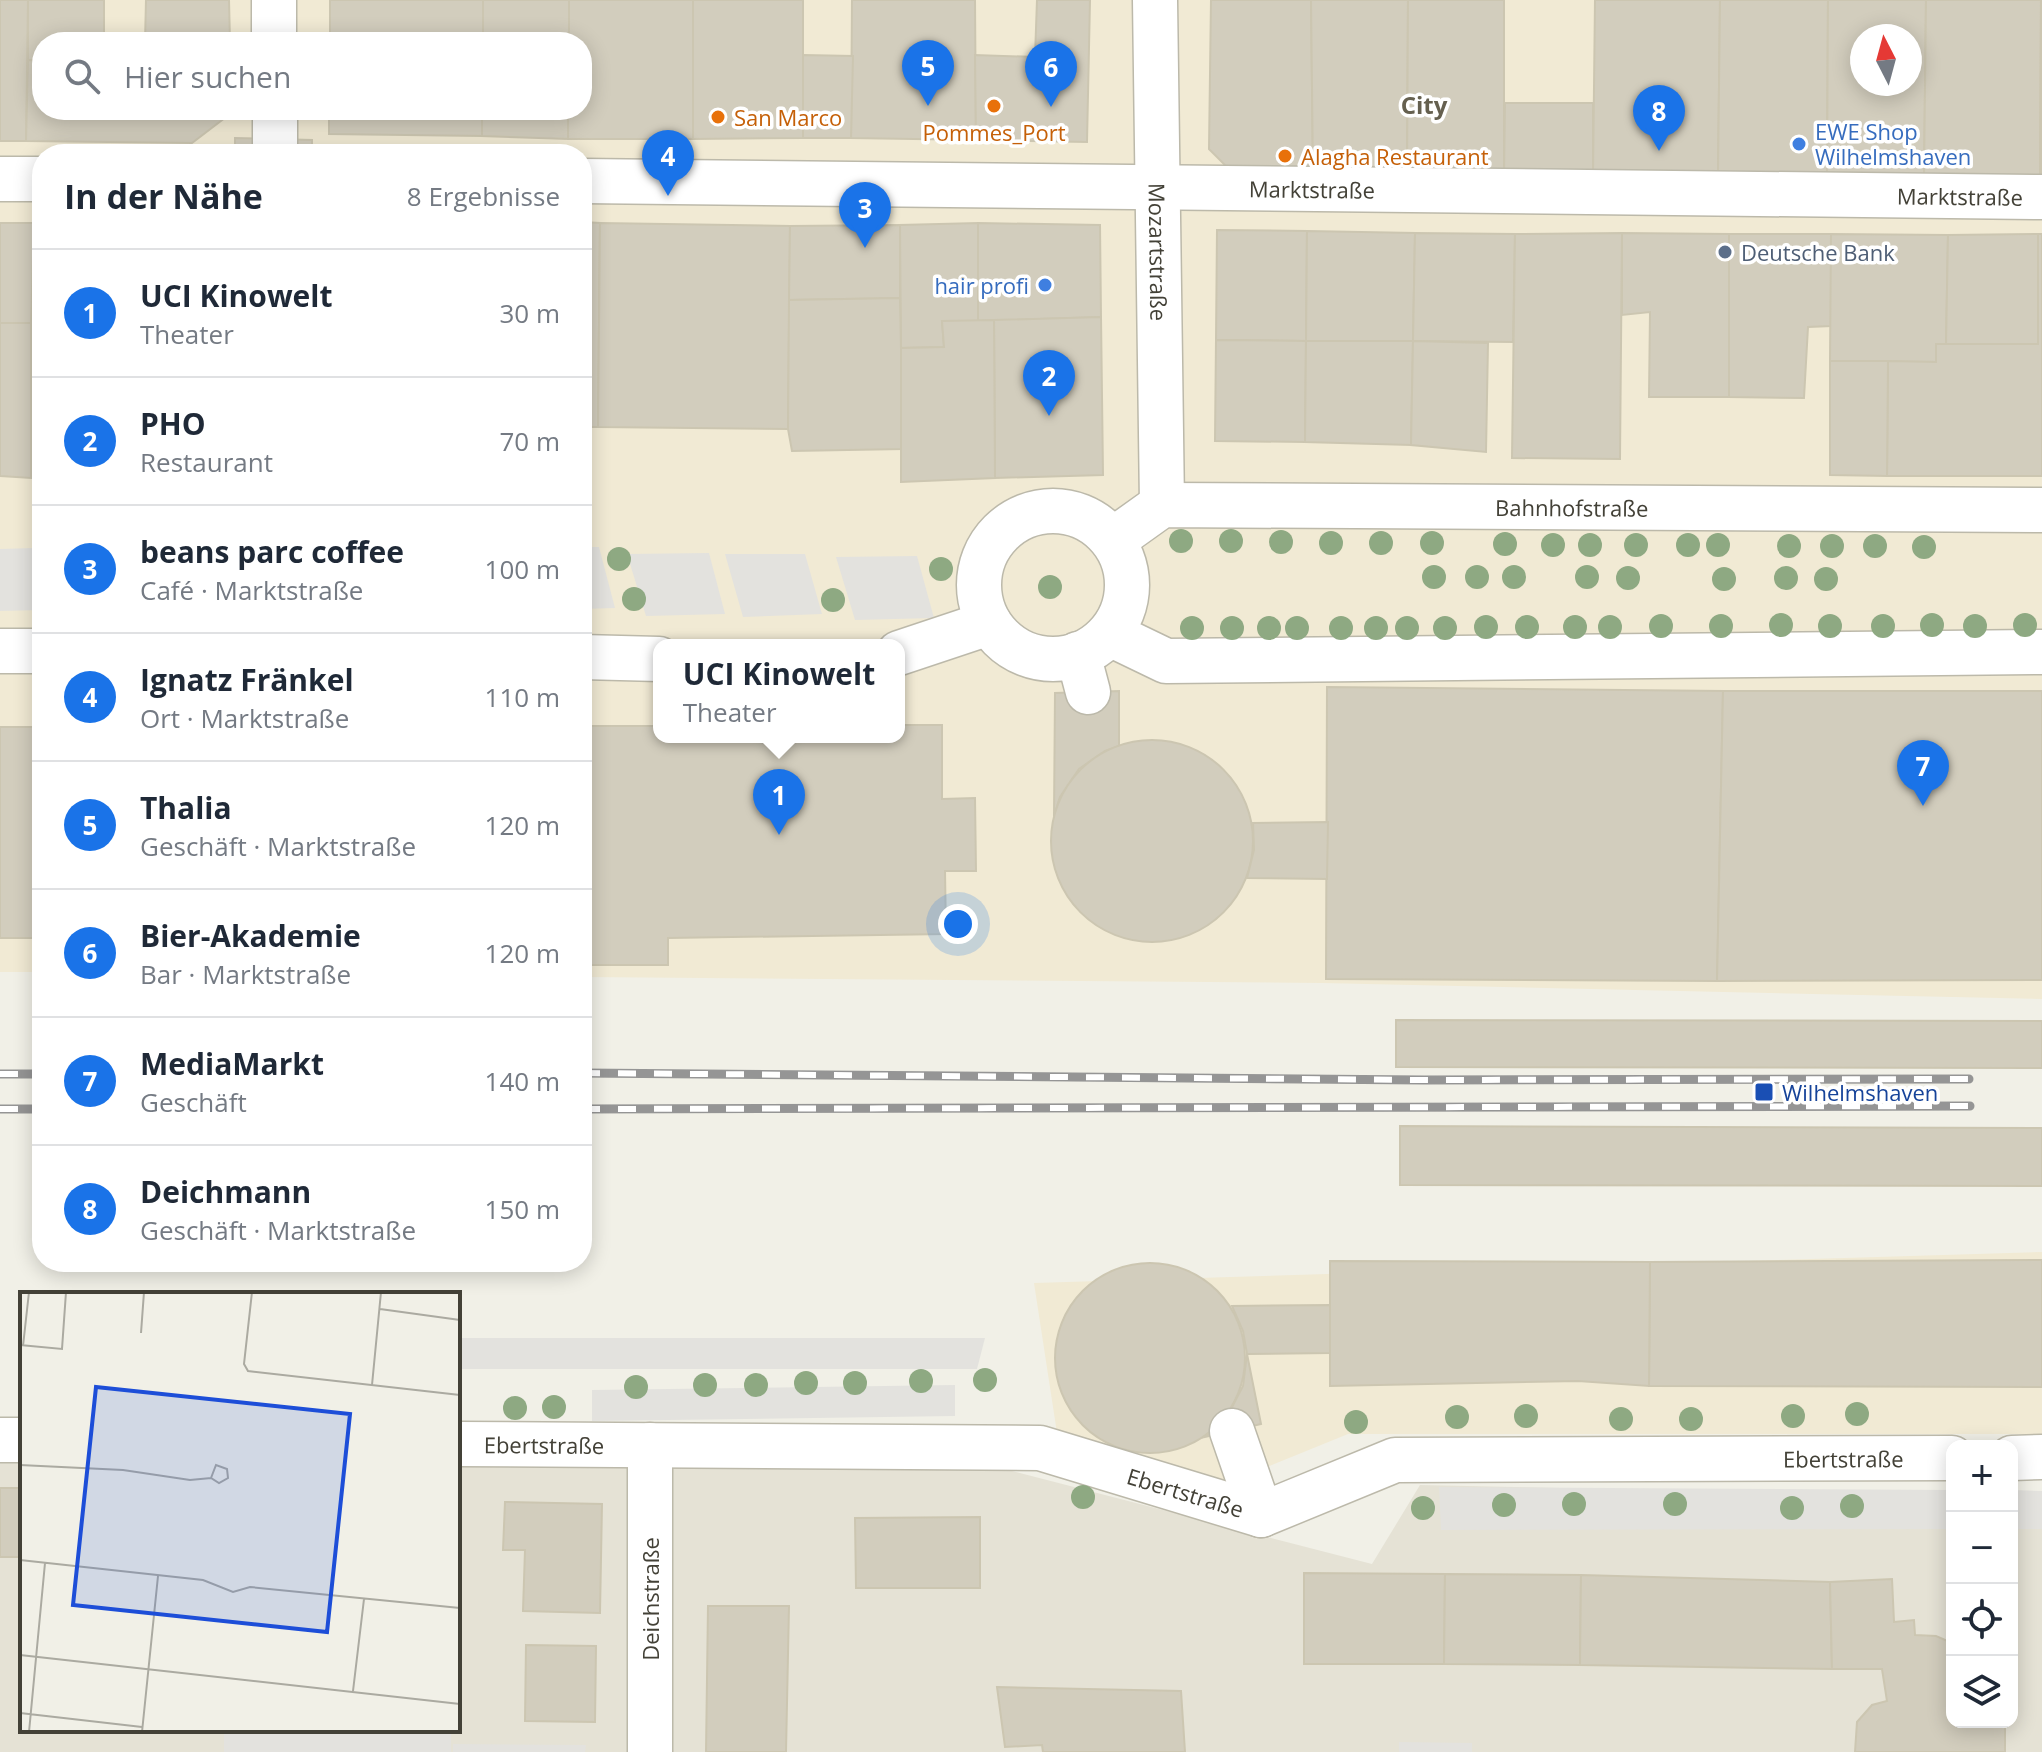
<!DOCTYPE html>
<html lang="de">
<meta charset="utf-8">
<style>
body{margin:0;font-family:"Open Sans",sans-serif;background:#f2f2f3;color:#1f2937}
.controls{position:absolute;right:24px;bottom:24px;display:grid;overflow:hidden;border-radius:16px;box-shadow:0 4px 20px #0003}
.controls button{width:72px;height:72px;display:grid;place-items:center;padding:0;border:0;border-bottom:2px solid #e0e1e3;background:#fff;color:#1f2937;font:40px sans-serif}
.compass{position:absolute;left:1850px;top:24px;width:72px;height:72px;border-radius:50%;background:#fff;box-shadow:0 4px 20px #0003;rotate:354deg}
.you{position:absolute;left:958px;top:924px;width:28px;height:28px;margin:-20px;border:6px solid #fff;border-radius:50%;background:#1a73e8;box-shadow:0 0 0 12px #1a73e833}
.badge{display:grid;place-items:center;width:52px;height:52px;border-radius:50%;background:#1a73e8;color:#fff;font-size:26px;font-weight:700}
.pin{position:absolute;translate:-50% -66px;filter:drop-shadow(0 2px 4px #0008)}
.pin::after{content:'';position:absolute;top:42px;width:28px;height:24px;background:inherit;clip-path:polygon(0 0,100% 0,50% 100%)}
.popup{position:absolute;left:653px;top:639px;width:252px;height:104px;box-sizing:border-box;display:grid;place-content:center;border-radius:16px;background:#fff;filter:drop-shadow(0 2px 6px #0005);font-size:26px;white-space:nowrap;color:#747a83}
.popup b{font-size:30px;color:#1f2937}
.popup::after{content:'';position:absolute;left:50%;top:100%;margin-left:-16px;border:16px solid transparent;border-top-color:#fff}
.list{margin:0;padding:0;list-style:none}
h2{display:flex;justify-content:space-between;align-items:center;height:104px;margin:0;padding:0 32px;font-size:34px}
h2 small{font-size:26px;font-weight:400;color:#747a83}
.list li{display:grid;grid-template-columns:52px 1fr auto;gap:24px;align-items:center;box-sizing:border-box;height:128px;padding:0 32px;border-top:2px solid #e0e1e3}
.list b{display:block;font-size:30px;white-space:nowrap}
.list p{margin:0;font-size:26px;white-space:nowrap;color:#747a83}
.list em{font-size:26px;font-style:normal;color:#747a83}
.icon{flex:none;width:44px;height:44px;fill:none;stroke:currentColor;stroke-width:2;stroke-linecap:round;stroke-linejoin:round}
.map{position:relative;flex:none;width:2042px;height:1752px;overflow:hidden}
.search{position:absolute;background:#fff;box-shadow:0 4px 20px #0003;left:32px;top:32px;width:560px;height:88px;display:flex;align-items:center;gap:20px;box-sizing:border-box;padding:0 28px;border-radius:32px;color:#747a83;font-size:30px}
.panel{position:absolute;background:#fff;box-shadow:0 4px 20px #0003;left:32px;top:144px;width:560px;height:1128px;border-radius:32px}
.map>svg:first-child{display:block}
.residential{fill:#e5e2d5}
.commercial{fill:#f1ead4;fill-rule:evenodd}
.parking{fill:#e3e2de}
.building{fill:#d2cdbd;stroke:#ccc6b1;stroke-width:2;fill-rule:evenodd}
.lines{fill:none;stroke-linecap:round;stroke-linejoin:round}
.minor-casing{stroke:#bcb9aa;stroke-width:47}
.minor{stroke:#fff;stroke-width:44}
.rail-casing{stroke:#959595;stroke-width:9}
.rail{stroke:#fff;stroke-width:6;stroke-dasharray:18;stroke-linecap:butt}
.tree{fill:#8ea982}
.food-dot{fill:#e8710a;stroke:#fff;stroke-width:3}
.shop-dot{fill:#3f7fe0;stroke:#fff;stroke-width:3}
.service-dot{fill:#5c6f8a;stroke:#fff;stroke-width:3}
.transit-dot{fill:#1a4fb4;stroke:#fff;stroke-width:3}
.labels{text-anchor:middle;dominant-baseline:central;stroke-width:7;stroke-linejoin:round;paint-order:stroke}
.food-label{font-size:22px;fill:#c56008;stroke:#fff;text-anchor:start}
.shop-label{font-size:22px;fill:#366cbe;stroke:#fff;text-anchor:start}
.street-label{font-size:22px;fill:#434137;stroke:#fff}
.service-label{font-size:22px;fill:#4e5e75;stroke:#fff;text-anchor:start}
.transit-label{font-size:22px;fill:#164399;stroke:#fff;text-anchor:start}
.neighbourhood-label{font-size:24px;font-weight:bold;fill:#65604f;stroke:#fff}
.inset-road{fill:none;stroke:#abaaa1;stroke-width:2}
.view{fill:#1d4ed8;fill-opacity:0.15;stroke:#1d4ed8;stroke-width:4}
.inset-edge{fill:none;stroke:#434137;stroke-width:4}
</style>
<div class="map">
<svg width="2042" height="1752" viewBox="0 0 2042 1752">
<rect width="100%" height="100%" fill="#f1f0e7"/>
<polygon class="residential" points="0,1462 22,1462 22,1730 458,1730 458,1465 1004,1469 1372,1564 1420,1485 1952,1496 1952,1722 2012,1722 2012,1497 2042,1498 2042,1752 0,1752"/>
<g class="commercial">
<path d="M0 0H2042V999L1322 983 582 977V154H42V972H0ZM1862 36H1910V84H1862ZM42 42H582V110H42ZM659 645H899V737H659Z"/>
<polygon points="2042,1252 2042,1434 1348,1434 1213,1489 1057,1433 1034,1283"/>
</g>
<g class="parking">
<polygon points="582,547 599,547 615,608 582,609"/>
<polygon points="34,548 42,579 42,610 0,611 0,549"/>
<polygon points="709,553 725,614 646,616 627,554"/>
<polygon points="725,554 805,554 822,614 743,617"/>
<polygon points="917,556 934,618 855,620 836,557"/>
<polygon points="458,1338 985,1338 977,1369 458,1369"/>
<polygon points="955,1385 955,1416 592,1421 592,1390"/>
<polygon points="1439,1487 1952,1490 1952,1529 1441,1530"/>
<polygon points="2012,1490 2042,1491 2042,1529 2012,1529"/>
<rect x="224" y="1730" width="227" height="22"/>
<polygon points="1399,1742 1472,1743 1472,1752 1399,1752"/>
<polygon points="453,1744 586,1745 585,1752 453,1752"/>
</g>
<g class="building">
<polygon points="0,0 28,0 26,141 0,141"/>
<polygon points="28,0 104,0 104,42 42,42 42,61 28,60"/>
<polygon points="146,0 229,0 230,42 145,42"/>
<rect x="330" y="0" width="153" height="42"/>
<rect x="483" y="0" width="86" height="42"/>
<polygon points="569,0 693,0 693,139 568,139 568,110 582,110 582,42 569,42"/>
<polygon points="693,0 803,0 803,138 693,139"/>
<polygon points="852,0 975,0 976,140 851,138"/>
<polygon points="1037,0 1090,0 1087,142 976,140 975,55 1035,57"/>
<polygon points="1211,0 1311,0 1313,174 1233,173 1209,149"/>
<polygon points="1311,0 1408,0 1407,176 1313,174"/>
<polygon points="1408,0 1504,0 1504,176 1407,176"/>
<polygon points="1595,0 1720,0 1718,174 1593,175"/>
<polygon points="1720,0 1828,0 1827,175 1718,174"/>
<path d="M1828 0H1926L1924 175H1827ZM1862 36H1910V84H1862Z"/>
<polygon points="1926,0 2041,0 2040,175 1924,175"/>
<polygon points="2041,0 2042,175 2040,175"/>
<polygon points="803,55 853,56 851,138 803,138"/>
<polygon points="28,60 42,61 42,110 230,110 230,114 192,143 26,141"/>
<polygon points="1505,103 1593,103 1593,175 1504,176"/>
<polygon points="329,110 482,110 482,136 329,134"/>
<polygon points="482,110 568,110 568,139 482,136"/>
<polygon points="235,138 312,140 312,154 235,154"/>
<polygon points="582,222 600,223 598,427 582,427"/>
<polygon points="0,223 34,223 31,323 0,323"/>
<polygon points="34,223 42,223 42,430 31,430"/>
<polygon points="600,223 790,226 788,429 598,427"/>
<polygon points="978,223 1100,225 1101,317 978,321"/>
<polygon points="978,223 978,321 942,321 944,347 901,348 900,225"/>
<polygon points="900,225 900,298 789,300 790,226"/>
<polygon points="1217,230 1307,231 1306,341 1216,340"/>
<polygon points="1307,231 1415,233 1413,341 1306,341"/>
<polygon points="1415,233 1515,234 1513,342 1413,341"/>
<polygon points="1622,233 1729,234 1729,397 1649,397 1650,312 1622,315"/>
<polygon points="1622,233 1620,459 1512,458 1515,234"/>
<polygon points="1729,234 1831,234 1831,326 1808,327 1804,398 1729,397"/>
<polygon points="1831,234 1948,235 1946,344 1936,344 1936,362 1830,361"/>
<polygon points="2038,234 2038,344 1946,344 1948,235"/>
<polygon points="2038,234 2042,234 2042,476 1887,476 1888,361 1936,362 1936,344 2038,344"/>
<polygon points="900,298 903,449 792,451 788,429 789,300"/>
<polygon points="1101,317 1103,475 995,478 994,320"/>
<polygon points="994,320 995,478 901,482 901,348 944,347 942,321"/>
<polygon points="0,323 31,323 31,478 0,476"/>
<polygon points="1216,340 1306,341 1305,442 1215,441"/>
<polygon points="1306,341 1413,341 1411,445 1305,442"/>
<polygon points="1413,341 1488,343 1486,452 1411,445"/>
<polygon points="1830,361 1888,361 1887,476 1830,475"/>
<polygon points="1327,687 1723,691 1717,981 1326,979"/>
<polygon points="1119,691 1119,746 1105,751 1079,769 1060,797 1054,816 1055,693"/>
<polygon points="1723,691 2042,691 2042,980 1717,981"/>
<polygon points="899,725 942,725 942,799 975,798 976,871 945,871 946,934 668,938 668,965 582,965 582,726 659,726 659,737 899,737"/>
<rect x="0" y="727" width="42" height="211"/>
<circle cx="1152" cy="841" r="101"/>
<polygon points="1328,822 1327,879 1247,878 1254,850 1253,823"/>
<polygon points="1396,1020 2042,1021 2042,1068 1396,1067"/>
<polygon points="1400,1126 2042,1128 2042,1186 1400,1185"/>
<polygon points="2042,1260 2042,1387 1649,1386 1650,1262"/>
<polygon points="1330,1261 1650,1262 1649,1386 1578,1381 1330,1386"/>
<circle cx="1150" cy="1358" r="95"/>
<polygon points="1330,1305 1330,1353 1247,1354 1243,1331 1232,1306"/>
<polygon points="1247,1354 1261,1424 1205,1437 1228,1415 1243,1386"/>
<rect x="0" y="1488" width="22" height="69"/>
<polygon points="505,1502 602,1504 600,1613 523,1611 525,1550 503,1550"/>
<polygon points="980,1517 980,1588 856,1588 855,1518"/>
<polygon points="1304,1573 1445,1574 1444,1664 1304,1664"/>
<polygon points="1445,1574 1581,1575 1580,1665 1444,1664"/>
<polygon points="1581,1575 1830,1582 1832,1669 1580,1665"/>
<polygon points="1892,1579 1894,1622 1914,1620 1915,1635 1936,1636 1952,1643 1952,1722 2005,1722 2005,1752 1855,1752 1857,1722 1872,1705 1887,1701 1882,1669 1832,1669 1830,1582"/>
<polygon points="708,1606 789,1606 786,1752 706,1752"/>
<polygon points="526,1645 596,1646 595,1722 525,1721"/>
<polygon points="997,1687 1181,1691 1185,1752 1043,1752 1042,1745 1005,1747"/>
<rect x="64" y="1730" width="136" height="2"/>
</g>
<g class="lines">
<g class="minor-casing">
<g id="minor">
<polyline points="274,0 274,42"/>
<path id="s1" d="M1155 0 1162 505"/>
<polyline points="275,154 275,110"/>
<polyline points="0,179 42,179"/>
<path id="s2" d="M582 181 2042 197"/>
<circle cx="1053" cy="585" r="74"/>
<path id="s3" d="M1113 540 1162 505 2042 510"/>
<polyline points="1110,634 1166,661 2042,652"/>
<polyline points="0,651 42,651"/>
<polyline points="899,653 989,623"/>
<polyline points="1078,654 1088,692"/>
<polyline points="582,657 659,659"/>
<polyline points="1232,1431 1261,1515"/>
<polyline points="0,1440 22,1440"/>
<path id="s4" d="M458 1444 1040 1448 1261 1515 1395 1460 1952 1458"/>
<polyline points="2012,1458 2042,1457"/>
<polyline points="650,1752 650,1445"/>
</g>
</g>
<use href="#minor" class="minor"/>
<g class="rail-casing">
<g id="rail">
<polyline points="582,1073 1424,1080 1969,1079"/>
<polyline points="0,1074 42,1074"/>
<polyline points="0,1109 42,1109"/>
<polyline points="582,1109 1970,1106"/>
</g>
</g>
<use href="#rail" class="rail"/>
</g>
<g class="tree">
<circle cx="1181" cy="541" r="12"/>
<circle cx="1231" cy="541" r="12"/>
<circle cx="1281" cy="542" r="12"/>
<circle cx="1331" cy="543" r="12"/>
<circle cx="1381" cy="543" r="12"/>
<circle cx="1432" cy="543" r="12"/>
<circle cx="1505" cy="544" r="12"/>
<circle cx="1553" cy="545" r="12"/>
<circle cx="1590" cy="545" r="12"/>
<circle cx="1636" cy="545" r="12"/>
<circle cx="1688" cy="545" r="12"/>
<circle cx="1718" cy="545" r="12"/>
<circle cx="1789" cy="546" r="12"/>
<circle cx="1832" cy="546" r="12"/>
<circle cx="1875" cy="546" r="12"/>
<circle cx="1924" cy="547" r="12"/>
<circle cx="619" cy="559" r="12"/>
<circle cx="941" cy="569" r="12"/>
<circle cx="1434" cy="577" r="12"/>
<circle cx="1477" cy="577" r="12"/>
<circle cx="1514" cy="577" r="12"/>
<circle cx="1587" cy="577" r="12"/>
<circle cx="1628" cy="578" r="12"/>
<circle cx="1786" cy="578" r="12"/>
<circle cx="1724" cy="579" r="12"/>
<circle cx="1826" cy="579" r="12"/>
<circle cx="1050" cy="587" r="12"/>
<circle cx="634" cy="599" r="12"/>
<circle cx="833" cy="600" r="12"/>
<circle cx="1781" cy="625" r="12"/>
<circle cx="1932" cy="625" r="12"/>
<circle cx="2025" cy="625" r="12"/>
<circle cx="1661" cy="626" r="12"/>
<circle cx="1721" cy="626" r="12"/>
<circle cx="1830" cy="626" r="12"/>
<circle cx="1883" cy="626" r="12"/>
<circle cx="1975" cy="626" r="12"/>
<circle cx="1486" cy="627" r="12"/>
<circle cx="1527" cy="627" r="12"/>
<circle cx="1575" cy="627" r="12"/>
<circle cx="1610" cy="627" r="12"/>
<circle cx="1192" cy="628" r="12"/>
<circle cx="1232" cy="628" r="12"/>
<circle cx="1269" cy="628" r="12"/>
<circle cx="1297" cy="628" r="12"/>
<circle cx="1341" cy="628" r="12"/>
<circle cx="1376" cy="628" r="12"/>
<circle cx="1407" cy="628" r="12"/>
<circle cx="1445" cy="628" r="12"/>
<circle cx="985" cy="1380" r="12"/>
<circle cx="921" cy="1381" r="12"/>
<circle cx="806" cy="1383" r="12"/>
<circle cx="855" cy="1383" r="12"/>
<circle cx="705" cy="1385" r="12"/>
<circle cx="756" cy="1385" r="12"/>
<circle cx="636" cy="1387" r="12"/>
<circle cx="554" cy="1407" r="12"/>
<circle cx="515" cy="1408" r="12"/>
<circle cx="1857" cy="1414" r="12"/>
<circle cx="1526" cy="1416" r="12"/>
<circle cx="1793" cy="1416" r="12"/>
<circle cx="1457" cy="1417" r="12"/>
<circle cx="1621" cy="1419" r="12"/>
<circle cx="1691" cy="1419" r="12"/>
<circle cx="1356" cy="1422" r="12"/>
<circle cx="1083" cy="1497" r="12"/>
<circle cx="1574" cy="1504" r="12"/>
<circle cx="1675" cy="1504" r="12"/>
<circle cx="1504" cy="1505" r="12"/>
<circle cx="1852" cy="1506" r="12"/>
<circle cx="1423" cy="1508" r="12"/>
<circle cx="1792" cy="1508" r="12"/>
</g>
<g class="food-dot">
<circle cx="994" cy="106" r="8"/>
<circle cx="718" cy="117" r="8"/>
<circle cx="1285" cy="156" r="8"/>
</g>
<g class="shop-dot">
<circle cx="1799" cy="144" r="8"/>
<circle cx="1045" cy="285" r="8"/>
</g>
<circle class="service-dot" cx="1725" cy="252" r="8"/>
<rect class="transit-dot" x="1754" y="1082" width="20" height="20" rx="4"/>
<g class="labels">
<g class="food-label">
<text x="734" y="117">San Marco</text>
<text x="994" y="132" text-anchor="middle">Pommes_Port</text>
<text x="1301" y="156">Alagha Restaurant</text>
</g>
<g class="shop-label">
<text x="1815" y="131">EWE Shop<tspan x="1815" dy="25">Wilhelmshaven</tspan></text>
<text x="1029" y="285" text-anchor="end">hair profi</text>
</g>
<g class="street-label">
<text stroke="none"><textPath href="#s2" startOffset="730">Marktstraße</textPath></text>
<text stroke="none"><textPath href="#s2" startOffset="1378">Marktstraße</textPath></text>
<text stroke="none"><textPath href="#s1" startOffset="252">Mozartstraße</textPath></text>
<text stroke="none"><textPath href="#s3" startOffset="470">Bahnhofstraße</textPath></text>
<text stroke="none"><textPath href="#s4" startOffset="86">Ebertstraße</textPath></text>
<text stroke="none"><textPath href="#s4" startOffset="1406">Ebertstraße</textPath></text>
<text stroke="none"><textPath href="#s4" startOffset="734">Ebertstraße</textPath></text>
<text transform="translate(650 1599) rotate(-90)">Deichstraße</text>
</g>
<g class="service-label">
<text x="1741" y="252">Deutsche Bank</text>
</g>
<g class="transit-label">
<text x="1782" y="1092">Wilhelmshaven</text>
</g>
<g class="neighbourhood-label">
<text x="1424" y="104">City</text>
</g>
</g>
<g transform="translate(20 1292)">
<rect width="440" height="440" fill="#f1f0e7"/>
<path class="inset-road" d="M232 0 224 72 228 79 440 103M360 17 440 28M121 41 124 0M0 53 42 57 46 0M3 54 9 0M352 93 361 0M0 173 103 178 170 188 191 186 199 191 208 186 207 177 196 173 191 186M0 268 183 288 213 300 230 295 440 316M0 363 440 412M333 399 344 307M0 421 122 435M9 440 25 271M122 440 138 284"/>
<path class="view" d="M76 95 330 122 307 340 53 313Z"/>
<rect width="440" height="440" class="inset-edge"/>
</g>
</svg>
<div class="controls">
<button>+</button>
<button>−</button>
<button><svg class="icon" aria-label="locate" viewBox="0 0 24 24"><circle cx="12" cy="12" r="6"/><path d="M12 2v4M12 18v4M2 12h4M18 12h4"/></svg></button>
<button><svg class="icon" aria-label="layers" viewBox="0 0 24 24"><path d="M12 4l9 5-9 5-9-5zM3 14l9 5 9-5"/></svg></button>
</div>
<svg class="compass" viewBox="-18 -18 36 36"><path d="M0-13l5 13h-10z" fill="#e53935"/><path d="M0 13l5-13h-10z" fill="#747a83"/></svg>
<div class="you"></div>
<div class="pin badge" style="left:779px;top:835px">1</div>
<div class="popup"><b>UCI Kinowelt</b>Theater</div>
<div class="pin badge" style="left:1049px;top:416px">2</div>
<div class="pin badge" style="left:865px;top:248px">3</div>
<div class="pin badge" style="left:668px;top:196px">4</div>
<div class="pin badge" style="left:928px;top:106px">5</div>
<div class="pin badge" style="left:1051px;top:107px">6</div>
<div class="pin badge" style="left:1923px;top:806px">7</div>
<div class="pin badge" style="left:1659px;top:151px">8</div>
<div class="search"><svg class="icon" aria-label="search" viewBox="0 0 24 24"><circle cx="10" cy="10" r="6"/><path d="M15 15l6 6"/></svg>Hier suchen</div>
<section class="panel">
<h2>In der Nähe<small>8 Ergebnisse</small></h2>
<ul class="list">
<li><span class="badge">1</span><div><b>UCI Kinowelt</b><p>Theater</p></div><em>30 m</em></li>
<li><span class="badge">2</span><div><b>PHO</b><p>Restaurant</p></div><em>70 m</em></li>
<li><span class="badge">3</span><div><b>beans parc coffee</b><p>Café · Marktstraße</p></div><em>100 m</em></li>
<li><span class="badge">4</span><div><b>Ignatz Fränkel</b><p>Ort · Marktstraße</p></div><em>110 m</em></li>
<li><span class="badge">5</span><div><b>Thalia</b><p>Geschäft · Marktstraße</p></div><em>120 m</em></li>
<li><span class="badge">6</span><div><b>Bier-Akademie</b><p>Bar · Marktstraße</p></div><em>120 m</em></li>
<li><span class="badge">7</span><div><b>MediaMarkt</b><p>Geschäft</p></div><em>140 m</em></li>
<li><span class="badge">8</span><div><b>Deichmann</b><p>Geschäft · Marktstraße</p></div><em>150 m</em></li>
</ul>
</section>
</div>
